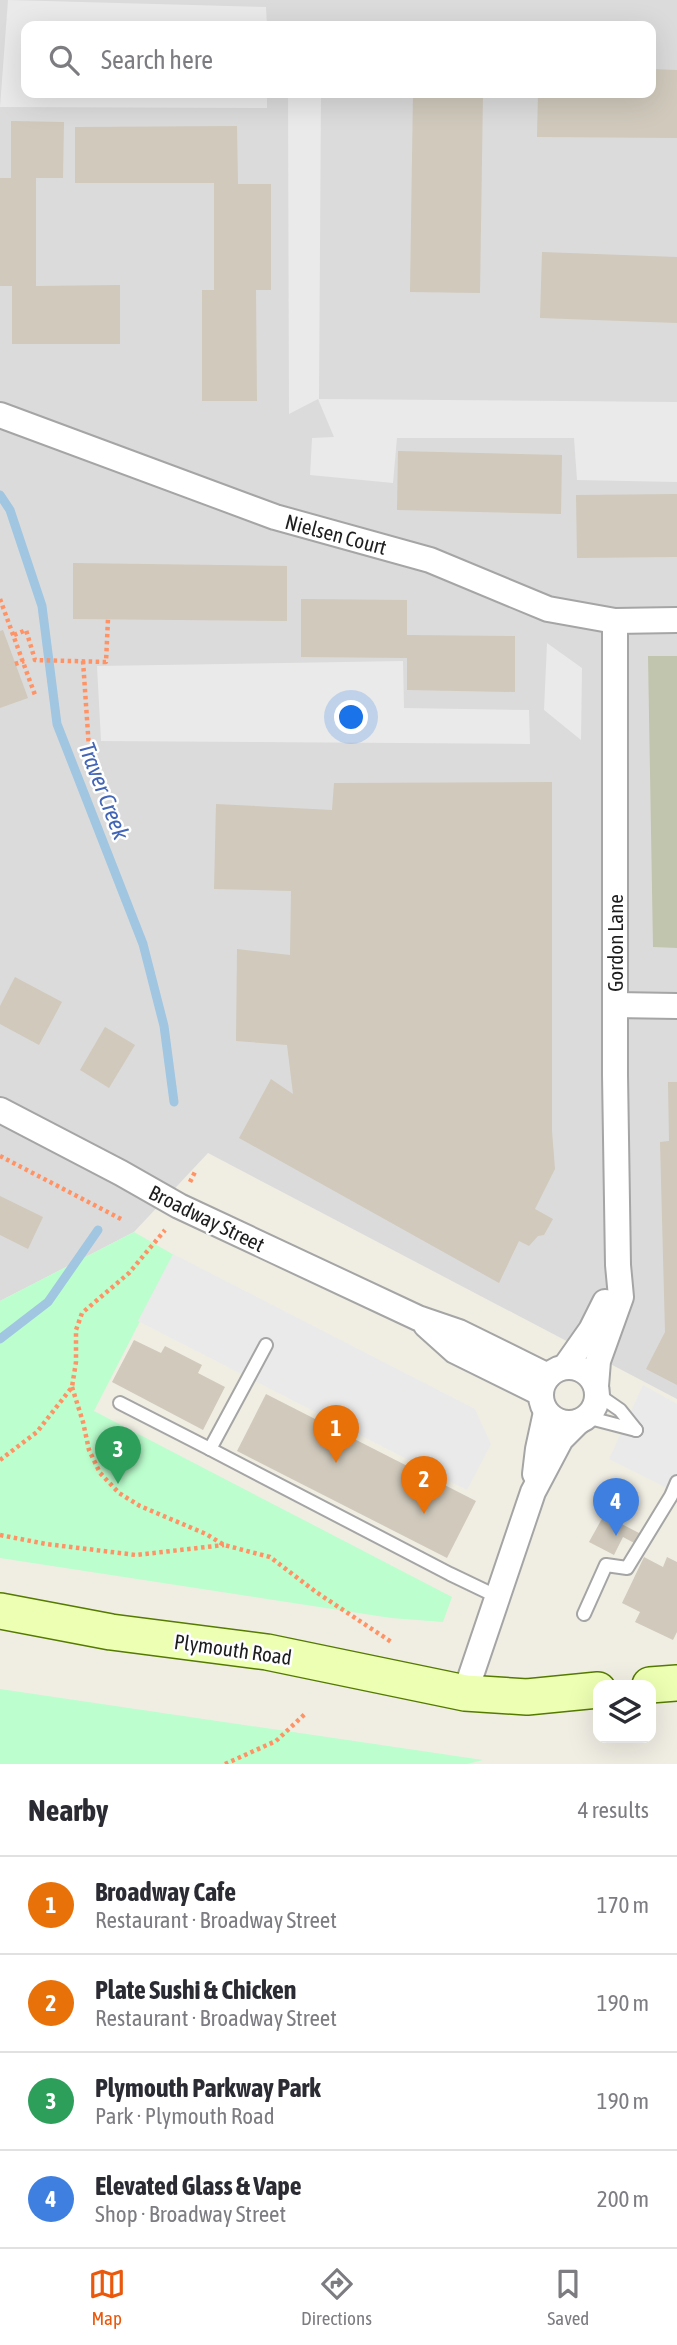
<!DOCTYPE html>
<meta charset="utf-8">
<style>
body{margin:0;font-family:"Asap Condensed",sans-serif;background:#f7f7f7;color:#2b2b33}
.controls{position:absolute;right:21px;bottom:21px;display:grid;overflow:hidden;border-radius:14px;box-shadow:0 7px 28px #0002}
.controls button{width:63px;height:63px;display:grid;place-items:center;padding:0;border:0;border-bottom:2px solid #e1e1e2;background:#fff;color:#2b2b33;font:35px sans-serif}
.you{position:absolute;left:352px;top:718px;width:24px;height:24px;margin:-18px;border:5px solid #fff;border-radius:50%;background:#1a73e8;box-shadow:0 0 0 10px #1a73e833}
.badge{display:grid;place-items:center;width:46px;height:46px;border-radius:50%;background:#ea580c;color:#fff;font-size:23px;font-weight:700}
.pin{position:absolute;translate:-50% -58px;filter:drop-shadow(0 2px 4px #0008)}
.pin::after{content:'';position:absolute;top:37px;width:24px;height:21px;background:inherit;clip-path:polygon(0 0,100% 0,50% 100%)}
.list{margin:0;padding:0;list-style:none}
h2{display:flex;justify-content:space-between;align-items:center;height:91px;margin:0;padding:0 28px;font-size:30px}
h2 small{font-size:23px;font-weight:400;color:#7c7c81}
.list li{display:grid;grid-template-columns:46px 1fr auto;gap:21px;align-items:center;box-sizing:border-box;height:98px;padding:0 28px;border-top:2px solid #e1e1e2}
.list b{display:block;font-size:26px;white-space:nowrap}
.list p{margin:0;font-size:23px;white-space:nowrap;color:#7c7c81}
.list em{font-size:23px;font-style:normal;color:#7c7c81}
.icon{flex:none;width:38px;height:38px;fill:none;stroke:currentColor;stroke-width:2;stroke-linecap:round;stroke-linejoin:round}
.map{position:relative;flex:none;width:677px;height:1764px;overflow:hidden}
.search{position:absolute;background:#fff;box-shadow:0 7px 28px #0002;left:21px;right:21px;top:21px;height:77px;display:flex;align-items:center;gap:18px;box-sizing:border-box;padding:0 24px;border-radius:14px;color:#7c7c81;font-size:26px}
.sheet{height:483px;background:#fff}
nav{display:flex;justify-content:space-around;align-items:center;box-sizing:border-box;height:98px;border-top:2px solid #e1e1e2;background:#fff;font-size:19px;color:#7c7c81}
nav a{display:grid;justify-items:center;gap:4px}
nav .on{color:#ea580c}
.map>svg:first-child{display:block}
.residential{fill:#dcdbdb;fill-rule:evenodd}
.construction{fill:#c1c5ae}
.park{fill:#bcfece}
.parking{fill:#eaeaea}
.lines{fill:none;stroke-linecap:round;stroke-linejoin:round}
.stream{stroke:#a0c6e1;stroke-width:9}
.building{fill:#d0c9bc}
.service-casing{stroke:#a5a5a5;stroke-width:16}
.minor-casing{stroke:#a5a5a5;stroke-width:28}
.secondary-casing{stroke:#557a00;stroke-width:38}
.path{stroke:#ff9365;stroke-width:4.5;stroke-dasharray:3.5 3.5;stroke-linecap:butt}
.service{stroke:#fff;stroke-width:12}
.minor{stroke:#fff;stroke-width:24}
.secondary{stroke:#ecffb2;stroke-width:35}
.labels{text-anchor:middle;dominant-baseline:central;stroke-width:5;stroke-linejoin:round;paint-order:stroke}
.street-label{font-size:21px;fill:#1e1e1e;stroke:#fff}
.water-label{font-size:23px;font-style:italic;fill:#4265b6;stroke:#fff}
</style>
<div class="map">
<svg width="677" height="1764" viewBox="0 0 677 1764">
<rect width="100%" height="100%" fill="#f0eee3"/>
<path class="residential" d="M0 0H677V1399L208 1153 134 1232 0 1301ZM26 26H651V93H26Z"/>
<polygon class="construction" points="648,656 677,656 677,948 653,947"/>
<g class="park">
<polygon points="134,1232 174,1255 94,1411 452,1597 443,1622 391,1618 0,1558 0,1301"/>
<polygon points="0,1689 483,1760 467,1764 0,1764"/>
</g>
<g class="parking">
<polygon points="8,0 266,7 267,26 26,26 26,93 267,93 267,108 0,107"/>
<polygon points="288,93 321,93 319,399 677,402 677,482 577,480 574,438 397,438 393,483 310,475 312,438 334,437 318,399 289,414"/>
<polygon points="547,643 582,668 581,740 544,710"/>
<polygon points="403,661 404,708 529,710 530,744 101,741 97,666"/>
<polygon points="173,1254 475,1409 491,1444 467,1490 138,1321"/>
<polygon points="643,1385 677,1404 677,1493 609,1459"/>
</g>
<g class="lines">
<g class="stream">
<polyline points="0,495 10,510 42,606 57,724 143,944 164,1026 174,1102"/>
<polyline points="0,1339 48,1302 98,1230"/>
</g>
</g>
<g class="building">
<polygon points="651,69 677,70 677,138 537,137 538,93 651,93"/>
<polygon points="413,93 483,93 480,293 410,292"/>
<polygon points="11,121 64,122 63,178 36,178 36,286 120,285 120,344 12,344 12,286 0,286 0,178 11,178"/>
<polygon points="237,126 238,184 271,184 271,290 256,290 257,401 202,401 202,290 214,290 214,183 75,183 75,127"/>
<polygon points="542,252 677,257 677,323 540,318"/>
<polygon points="398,451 562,455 561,514 397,510"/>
<polygon points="677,494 677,557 577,558 576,495"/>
<polygon points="73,563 287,566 287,621 73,619"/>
<polygon points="301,599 407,600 407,635 515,636 515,692 407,690 407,658 301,657"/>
<polygon points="3,630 28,698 0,708 0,631"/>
<polygon points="552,782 552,1131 555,1169 535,1209 553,1219 544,1235 538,1236 529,1246 519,1241 499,1283 239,1138 271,1079 293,1094 287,1045 236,1041 237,949 290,955 291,891 214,889 216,804 332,810 334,783"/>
<polygon points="15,977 62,1002 39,1045 0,1024 0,1006"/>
<polygon points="105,1027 135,1045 109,1088 80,1070"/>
<polygon points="668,1082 677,1082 677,1385 646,1369 665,1332 660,1142 669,1141"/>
<polygon points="0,1196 43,1217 28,1249 0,1235"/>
<polygon points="134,1340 161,1353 165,1346 202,1365 198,1373 225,1387 203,1430 112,1382"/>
<polygon points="266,1394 476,1501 447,1558 237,1451"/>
<polygon points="604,1515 641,1534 636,1544 623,1537 614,1555 589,1542"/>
<polygon points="644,1557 663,1567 667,1557 677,1562 677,1632 673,1640 635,1622 640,1612 622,1603"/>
</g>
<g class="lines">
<g class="service-casing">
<g id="service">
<polyline points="266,1345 210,1449 450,1574 498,1597"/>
<polyline points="597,1394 620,1410 636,1430"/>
<polyline points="120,1403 210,1449"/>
<polyline points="586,1417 636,1430"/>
<polyline points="584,1614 606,1565 627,1568 671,1496 677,1482"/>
</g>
</g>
<g class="minor-casing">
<g id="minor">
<polyline points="0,415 275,517 430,560 548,609 615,621 677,620"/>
<polyline points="615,1005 677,1006"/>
<polyline points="0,1110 121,1173 179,1206 418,1318 459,1332 548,1376"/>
<polyline points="426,1325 455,1351 540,1393"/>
<circle cx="569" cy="1395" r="28"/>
<polyline points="565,1367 591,1330 605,1302"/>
<polyline points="596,1386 598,1361 621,1297 618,1265 615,1075 615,621"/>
<polyline points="535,1474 538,1449 546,1412"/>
<polyline points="465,1693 533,1492 561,1439 578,1422"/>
</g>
</g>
<g class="secondary-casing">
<g id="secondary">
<polyline points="0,1611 111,1632 267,1652 465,1693 527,1697 598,1690"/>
<polyline points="650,1685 677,1683"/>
</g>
</g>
<g class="path">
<polyline points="0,599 35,695"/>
<polyline points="14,635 26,630 35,660 106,662 108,619"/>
<polyline points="83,661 89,748"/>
<polyline points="15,664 24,661"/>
<polyline points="0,1156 121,1219"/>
<polyline points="190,1182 195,1172"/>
<polyline points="72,1387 83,1422 89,1450 100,1473 119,1493 140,1506 206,1534 224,1545 270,1557 316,1592 393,1643"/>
<polyline points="0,1460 37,1432 72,1387 76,1362 76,1330 82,1313 129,1273 165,1230"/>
<polyline points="0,1535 46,1544 136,1555 224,1545"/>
<polyline points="225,1764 276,1741 306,1713"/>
</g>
<use href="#service" class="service"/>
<use href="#minor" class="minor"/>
<use href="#secondary" class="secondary"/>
</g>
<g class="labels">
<g class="street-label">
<text transform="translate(336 534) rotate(15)">Nielsen Court</text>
<text transform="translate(615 943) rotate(-90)">Gordon Lane</text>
<text transform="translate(207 1218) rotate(26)">Broadway Street</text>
<text transform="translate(233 1649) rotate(8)">Plymouth Road</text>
</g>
<g class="water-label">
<text transform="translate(104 791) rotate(69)">Traver Creek</text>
</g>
</g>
</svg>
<div class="controls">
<button><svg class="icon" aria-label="layers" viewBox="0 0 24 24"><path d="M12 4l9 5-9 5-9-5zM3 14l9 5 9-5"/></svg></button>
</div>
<div class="you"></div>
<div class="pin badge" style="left:336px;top:1463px;background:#e8710a">1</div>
<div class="pin badge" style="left:424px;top:1514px;background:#e8710a">2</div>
<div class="pin badge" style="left:118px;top:1484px;background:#2e9e5b">3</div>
<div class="pin badge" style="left:616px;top:1536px;background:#3f7fe0">4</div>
<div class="search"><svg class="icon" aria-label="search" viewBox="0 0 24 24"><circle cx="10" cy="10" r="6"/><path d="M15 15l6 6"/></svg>Search here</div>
</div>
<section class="sheet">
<h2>Nearby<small>4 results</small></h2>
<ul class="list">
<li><span class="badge" style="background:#e8710a">1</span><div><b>Broadway Cafe</b><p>Restaurant · Broadway Street</p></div><em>170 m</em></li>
<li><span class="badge" style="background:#e8710a">2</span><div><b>Plate Sushi &amp; Chicken</b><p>Restaurant · Broadway Street</p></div><em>190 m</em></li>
<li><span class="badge" style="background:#2e9e5b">3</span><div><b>Plymouth Parkway Park</b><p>Park · Plymouth Road</p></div><em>190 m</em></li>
<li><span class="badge" style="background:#3f7fe0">4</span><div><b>Elevated Glass &amp; Vape</b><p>Shop · Broadway Street</p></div><em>200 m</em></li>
</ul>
</section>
<nav>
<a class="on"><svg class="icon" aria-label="map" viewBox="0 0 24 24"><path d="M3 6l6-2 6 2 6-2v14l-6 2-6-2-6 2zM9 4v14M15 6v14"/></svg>Map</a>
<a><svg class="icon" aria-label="directions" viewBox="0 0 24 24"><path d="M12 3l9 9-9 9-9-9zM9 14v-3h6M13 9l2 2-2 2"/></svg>Directions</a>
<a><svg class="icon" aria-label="saved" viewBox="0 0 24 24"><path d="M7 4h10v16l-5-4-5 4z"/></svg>Saved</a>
</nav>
